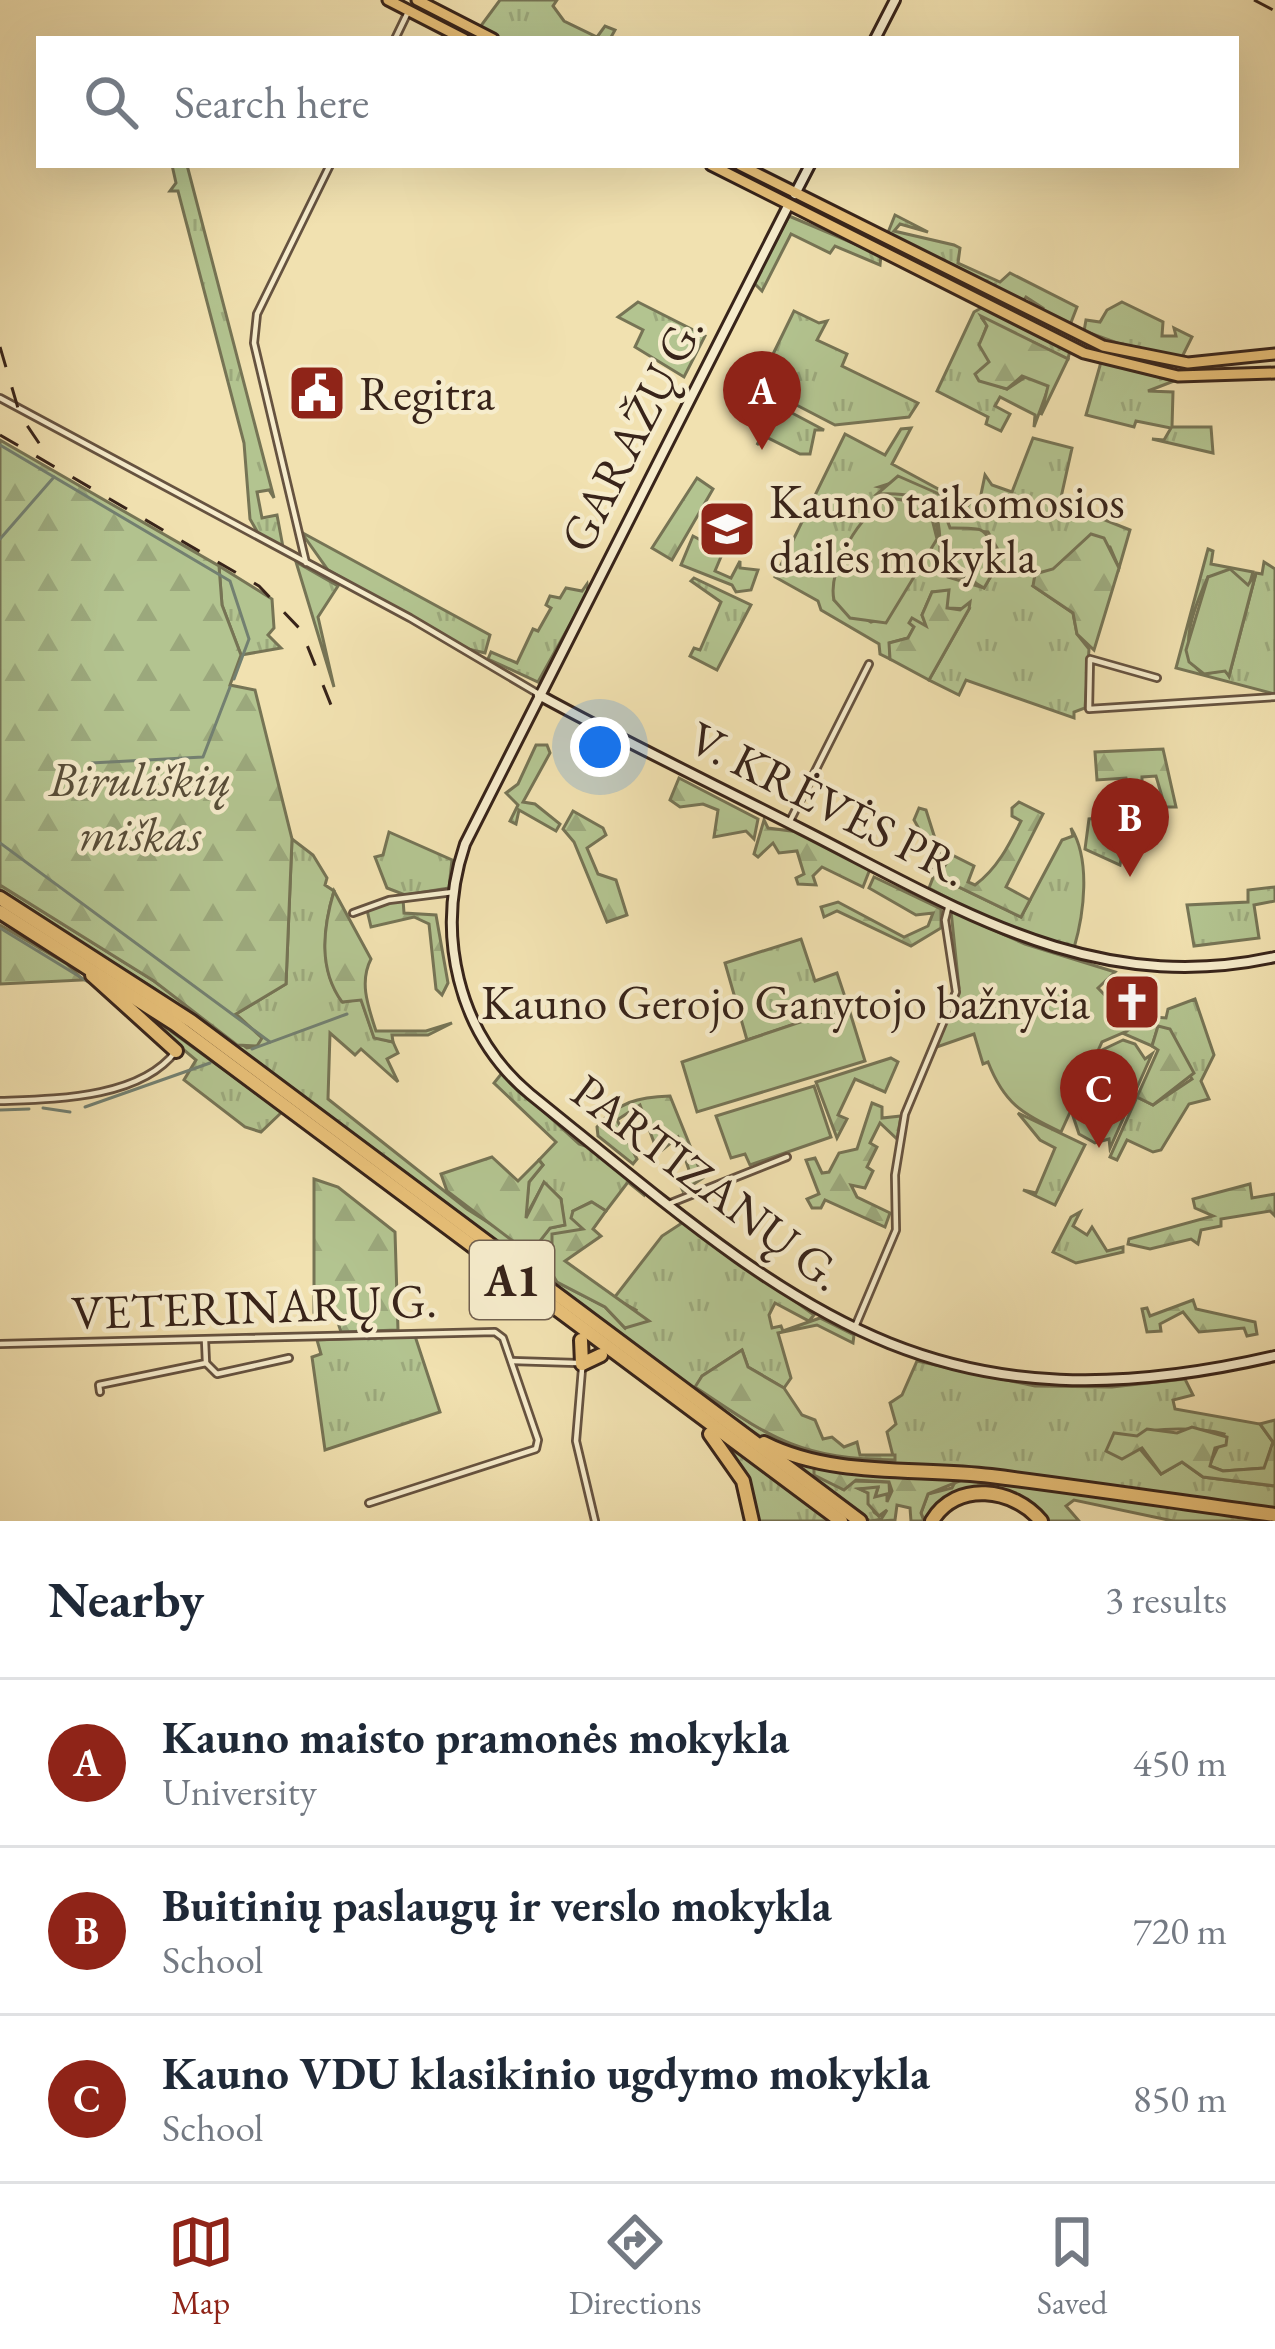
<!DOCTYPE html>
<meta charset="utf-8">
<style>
body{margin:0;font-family:"EB Garamond",serif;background:#f2f2f3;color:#1f2937}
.you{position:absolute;left:600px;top:747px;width:42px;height:42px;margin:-30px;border:9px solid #fff;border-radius:50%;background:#1a73e8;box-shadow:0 0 0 18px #1a73e833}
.badge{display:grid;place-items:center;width:78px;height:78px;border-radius:50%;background:#8f2418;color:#fff;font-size:39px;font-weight:700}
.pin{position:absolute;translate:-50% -99px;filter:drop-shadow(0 3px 6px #0008)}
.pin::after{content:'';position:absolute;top:63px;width:42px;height:36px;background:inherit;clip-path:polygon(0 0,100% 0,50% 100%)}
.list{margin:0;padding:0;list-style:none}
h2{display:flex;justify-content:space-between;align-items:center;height:156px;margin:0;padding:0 48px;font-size:51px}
h2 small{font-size:39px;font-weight:400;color:#747a83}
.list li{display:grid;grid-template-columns:78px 1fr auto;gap:36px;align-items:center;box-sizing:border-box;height:168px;padding:0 48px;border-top:3px solid #e0e1e3}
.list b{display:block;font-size:45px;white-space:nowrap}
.list p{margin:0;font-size:39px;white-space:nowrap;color:#747a83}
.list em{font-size:39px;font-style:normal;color:#747a83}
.icon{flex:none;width:66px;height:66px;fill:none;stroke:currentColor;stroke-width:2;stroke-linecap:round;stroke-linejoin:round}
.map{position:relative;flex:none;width:1275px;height:1521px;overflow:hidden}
.search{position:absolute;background:#fff;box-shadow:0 12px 48px #0002;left:36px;right:36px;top:36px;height:132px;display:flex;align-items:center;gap:30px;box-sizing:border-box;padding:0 42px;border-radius:0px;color:#747a83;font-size:45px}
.sheet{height:660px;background:#fff}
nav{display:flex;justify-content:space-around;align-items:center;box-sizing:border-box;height:168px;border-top:3px solid #e0e1e3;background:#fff;font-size:33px;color:#747a83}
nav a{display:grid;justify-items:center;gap:6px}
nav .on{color:#8f2418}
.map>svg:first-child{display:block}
.grass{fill:url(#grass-tufts);stroke:#767455;stroke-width:3;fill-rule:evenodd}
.forest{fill:url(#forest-firs);stroke:#767455;stroke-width:3}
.green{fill:#b3c490;stroke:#767455;stroke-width:3}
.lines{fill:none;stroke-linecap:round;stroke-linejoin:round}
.stream{stroke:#738071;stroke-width:3}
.street-casing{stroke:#665340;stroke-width:10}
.secondary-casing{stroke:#38241a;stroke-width:14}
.primary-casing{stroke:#38241a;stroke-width:15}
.highway-casing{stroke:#38241a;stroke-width:18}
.street{stroke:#f6eccc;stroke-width:4.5}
.secondary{stroke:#f6eccc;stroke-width:8}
.primary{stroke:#e8c078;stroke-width:9}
.highway{stroke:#e8c078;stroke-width:12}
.rail{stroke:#38241a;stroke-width:3;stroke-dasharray:21 21;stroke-linecap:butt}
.labels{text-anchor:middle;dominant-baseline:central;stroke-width:9;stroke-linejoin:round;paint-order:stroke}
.shield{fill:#f6eccc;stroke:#71604f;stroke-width:3}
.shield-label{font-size:45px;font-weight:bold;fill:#38241a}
.poi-label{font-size:48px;fill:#38241a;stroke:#f6eccc;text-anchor:start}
.street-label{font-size:48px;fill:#38241a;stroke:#f6eccc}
.park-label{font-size:48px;font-style:italic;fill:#574c38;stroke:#f6eccc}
</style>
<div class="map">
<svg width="1275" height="1521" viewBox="0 0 1275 1521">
<defs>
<pattern id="grass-tufts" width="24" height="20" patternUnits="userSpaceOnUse" patternTransform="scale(3)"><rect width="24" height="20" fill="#b3c490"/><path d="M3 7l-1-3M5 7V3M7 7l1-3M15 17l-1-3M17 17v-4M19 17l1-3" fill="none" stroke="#9ba87c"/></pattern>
<pattern id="forest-firs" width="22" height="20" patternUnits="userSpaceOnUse" patternTransform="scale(3)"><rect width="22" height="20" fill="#b3c490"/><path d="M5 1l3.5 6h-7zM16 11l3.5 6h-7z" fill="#9ba87c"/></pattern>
</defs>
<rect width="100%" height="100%" fill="#f1e1b0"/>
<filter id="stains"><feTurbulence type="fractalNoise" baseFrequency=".00167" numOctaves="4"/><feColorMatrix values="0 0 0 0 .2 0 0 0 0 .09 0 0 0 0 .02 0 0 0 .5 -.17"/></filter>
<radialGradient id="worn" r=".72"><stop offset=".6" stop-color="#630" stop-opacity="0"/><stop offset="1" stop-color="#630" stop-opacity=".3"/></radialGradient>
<g class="grass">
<polygon points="500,0 557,0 553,6 564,21 597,37 605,26 615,30 610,39 499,39 480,27"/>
<polygon points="172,165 187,165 274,498 269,490 257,492 262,518 277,515 283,547 258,533 250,519 244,443 178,191 170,191 176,183"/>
<polygon points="895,215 928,232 900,224 894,231 954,245 960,248 958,263 1000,282 1010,273 1077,307 1070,325 1041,313 1043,308 1026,297 1022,303 887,235"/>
<polygon points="789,216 881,255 880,265 835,246 830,253 791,234 762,291 753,282"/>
<polygon points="638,302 705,336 684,377 635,347 643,330 618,317"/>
<polygon points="1122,302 1163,322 1162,336 1176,336 1174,328 1192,337 1182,357 1134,349 1084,331 1086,320 1100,322 1107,310"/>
<polygon points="983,307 1070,350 1068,359 981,317 987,325 980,345 990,362 992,384 1007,389 1027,376 1049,386 1034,427 1035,415 1000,397 995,406 1010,414 1001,431 986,424 988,417 937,391 974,312"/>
<polygon points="794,311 819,323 827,321 817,340 847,354 842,366 918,403 909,417 835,425 758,385"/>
<polygon points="1101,362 1174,381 1148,391 1173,392 1172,427 1211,427 1213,453 1152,439 1164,440 1171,428 1136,421 1134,427 1086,415"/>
<polygon points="777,405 824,430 815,430 810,454 800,454 764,436 757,445"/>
<path d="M911 428 892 464 968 505 972 500 979 504 985 475 992 485 1012 492 1033 438 1072 448 1060 502 1130 530 1119 568 1110 547H1080L1033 586 1073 613 1077 634 1089 649 1085 708 1074 712V718L966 680 959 695 929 680 969 609 947 608 944 592H932L922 615 927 627H914L908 638 890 643V659L880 654 879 644 821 610 818 601 775 577 845 434 885 455 901 429ZM898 481 943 509 950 529 988 532 1002 557 984 588 948 577 932 506 921 496 879 487ZM890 498 928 510 934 538 880 619 871 622 834 600 835 571Z"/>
<polygon points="301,532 490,635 485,653 468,649 328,570"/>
<polygon points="693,536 723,552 715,571 731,578 740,561 740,568 758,570 751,590 736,592 732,585 681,565"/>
<path d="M1208 549 1213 551 1211 564 1253 572 1249 586 1208 577C1196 603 1173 656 1204 674L1226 670 1229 676 1256 573 1262 574 1264 562 1275 569V694L1176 668Z"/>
<polygon points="296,562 338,586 318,617 334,687"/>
<polygon points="219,566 272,599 274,628 268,635 281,648 241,655 222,605"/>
<polygon points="694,578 751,605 717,670 690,656 694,648 700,650 721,602 691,581"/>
<polygon points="587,584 588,592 538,682 488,659 491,652 517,663 533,629 538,631 551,608 546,605 550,596 560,598 566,588 582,591"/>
<polygon points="1144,814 1149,819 1152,846 1149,838 1124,842 1120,865 1085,849 1089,819"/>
<path d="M1071 828C1091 860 1084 914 1074 948L991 921 929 888 934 875 1021 917 1062 840 1073 836Z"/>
<polygon points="389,832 452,860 449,888 405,895 387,888 375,857 383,855"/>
<path d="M292 839 313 855 327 878 325 885 334 891C323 928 318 970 343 1002L361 999 374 1037 393 1042 398 1053 387 1059 398 1082 361 1049 355 1055 330 1033 328 1099 467 1209 532 1250 550 1228 564 1225 561 1199 544 1183 525 1218 529 1182 543 1165 539 1160 556 1142 494 1083 502 1073 579 1144 585 1146 583 1142 646 1190 644 1195 628 1182 606 1211 591 1202 573 1211 584 1228 552 1250 557 1282 605 1307 625 1328 636 1310 614 1298 662 1236 685 1221 814 1315 809 1321 775 1303 769 1315 772 1328 781 1326 783 1331 820 1318 854 1335 853 1343 817 1325 778 1333 791 1378 784 1388 748 1367 742 1350 702 1376 696 1387C773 1439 799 1459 894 1460L887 1432 896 1424 890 1403 902 1395 917 1361 1035 1386 1112 1387 1185 1379 1193 1395 1173 1400 1175 1409 1260 1424 1273 1442 1265 1468 1223 1471 1209 1466 1224 1434C1204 1428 1152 1426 1138 1436L1139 1448 1161 1474 1182 1462 1203 1477 1275 1486V1511L812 1457 761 1437 680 1382 155 989 0 892V885L154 981 247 1048 257 1046 236 1014 286 984Z"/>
<polygon points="1275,887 1275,901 1254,905 1259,938 1194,946 1187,905 1248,902 1248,890"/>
<polygon points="801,939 815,981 837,973 848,1006 747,1040 725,963"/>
<polygon points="102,981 282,1112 261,1132 245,1127 184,1080 196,1060"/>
<polygon points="1195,999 1214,1055 1201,1081 1209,1099 1189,1104 1161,1150 1153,1152 1127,1140 1117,1160 1110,1157 1137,1097 1153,1105 1192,1079 1158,1027 1152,1046 1122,1033 1154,1017 1166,1018 1168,1009"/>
<polygon points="1018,1113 1085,1145 1055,1205 1023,1190 1036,1193 1055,1148 1040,1140"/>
<polygon points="1080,1212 1073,1226 1087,1235 1092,1227 1107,1251 1123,1247 1123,1252 1076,1263 1053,1252 1071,1217"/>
<polygon points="415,1336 440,1412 325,1450 312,1357 321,1354 317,1340"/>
<polygon points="716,1435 832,1521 756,1521"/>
<polygon points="780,1456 943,1476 814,1468 851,1481 889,1482 890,1501 875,1497 878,1488 860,1489 868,1493 874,1512 879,1516 887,1510 884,1519 870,1521"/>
<polygon points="958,1476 1275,1519 1275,1521 1173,1521 1074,1500 1066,1506 1079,1521 1044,1521 975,1490 924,1521 921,1513 928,1494 952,1488"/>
</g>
<g class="forest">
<polygon points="981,316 1068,359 1041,415 1048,386 1022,376 1007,389 979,381 975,374 989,362 979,345 987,326"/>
<polygon points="0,440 219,566 222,605 241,655 230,685 255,690 292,839 286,984 236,1014 262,1038 257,1046 237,1045 154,981 0,885"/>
<path d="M898 476 946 497 943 509 950 528C991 528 979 527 1002 557L984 588 967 578 940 575C940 515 945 491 877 494Z"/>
<polygon points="697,478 713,489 672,560 652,548"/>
<polygon points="1091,534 1104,538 1119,568 1094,650 1077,634 1073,613 1033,586 1035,574 1053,569"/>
<polygon points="949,590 947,608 960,610 970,602 969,609 929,680 890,659 889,643 908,638 914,627 909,623 912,618 926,626 922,615 932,592"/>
<polygon points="536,745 547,745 550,753 523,802 535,804 560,824 556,831 519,810 516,824 510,821 518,805 506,793 518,784"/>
<polygon points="1163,749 1176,807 1165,807 1156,776 1142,777 1142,786 1128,787 1126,778 1097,780 1095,752"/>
<polygon points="679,778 758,819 754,839 746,831 714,837 718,810 703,804 680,807 670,800"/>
<path d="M1019 802 1043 814 1006 887 1030 900 1021 917 934 875 933 854 914 820 919 808 926 810 944 867 952 855 974 866 968 882 975 885C997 869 1009 845 1021 821L1012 816V808Z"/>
<polygon points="573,811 603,828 606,835 587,848 598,874 616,880 627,915 607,922 574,842 563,829"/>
<polygon points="764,820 768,828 799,832 870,869 863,887 822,867 813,876 816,885 798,884 796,878 804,874 797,851 779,853 773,843 758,857 754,854"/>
<polygon points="874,877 941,909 941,928 911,946 837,911 824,917 821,907 838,902 904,937 928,926 933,913 916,915 869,888"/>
<path d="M334 891 371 959C359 982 368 1006 376 1031H426L452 1023 428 1035H392L393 1042 374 1038 361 1000 342 1002C318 969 323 928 334 891Z"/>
<polygon points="403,899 404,913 436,915 448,983 442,995 436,989 429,924 414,917 371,927 367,910"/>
<polygon points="0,925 67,964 83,980 0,984"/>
<polygon points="1158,1026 1170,1029 1194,1073 1153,1105 1137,1097 1158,1050 1152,1046"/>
<polygon points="891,1058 898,1062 885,1092 855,1079 838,1115 847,1119 837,1138 816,1082"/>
<path d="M670 1096 703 1178 683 1191 679 1183 691 1176 678 1137 662 1150 655 1145 640 1105 617 1120 637 1159 633 1164 598 1136 597 1127C618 1102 638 1097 670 1096Z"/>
<polygon points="872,1103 882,1107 882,1118 901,1116 897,1139 880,1123 870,1143 877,1147 867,1167 873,1171 865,1188 851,1185 857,1197 890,1213 885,1227 825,1200 821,1208 812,1208 807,1199 819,1194 806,1160 815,1158 822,1173 829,1172 839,1153 857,1149"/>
<polygon points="492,1157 518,1181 539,1160 543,1165 529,1182 526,1218 544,1182 561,1199 565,1225 550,1228 530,1254 447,1191 441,1174"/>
<polygon points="314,1179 338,1187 395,1232 398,1330 341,1332 334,1310 314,1312"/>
<polygon points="1250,1184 1252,1198 1275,1194 1275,1216 1270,1211 1221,1219 1221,1226 1201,1230 1198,1244 1191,1239 1150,1249 1128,1244 1129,1239 1213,1216 1195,1208 1193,1199"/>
<polygon points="592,1202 606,1211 593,1229 601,1236 565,1261 649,1321 625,1328 605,1307 557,1282 543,1259 552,1250 552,1234 583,1229 571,1218 573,1211"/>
<polygon points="1193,1300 1196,1309 1255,1322 1257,1334 1247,1336 1244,1328 1199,1332 1183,1312 1160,1324 1161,1331 1147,1332 1142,1309 1147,1308 1150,1316"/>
<path d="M742 1350 748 1367 784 1388 802 1415 815 1420 823 1439 832 1437 844 1447 857 1442 860 1455H895V1460C799 1459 773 1439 695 1387L702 1376Z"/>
<polygon points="1275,1420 1275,1486 1203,1477 1182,1462 1161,1474 1142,1448 1122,1459 1106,1451 1114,1433 1137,1436 1147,1429 1177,1433 1192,1427 1227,1437 1226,1445 1215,1448 1210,1466 1223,1471 1264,1468 1273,1442 1260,1424"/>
<polygon points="814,1468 958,1476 962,1480 928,1494 921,1513 924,1521 911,1521 910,1508 897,1505 895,1520 880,1521 887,1510 879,1516 868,1504 868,1493 859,1489 878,1487 875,1497 887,1494 887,1502 892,1491 889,1482 856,1480 844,1490 814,1475"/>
</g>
<g class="green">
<path d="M890 498 920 503 932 519 937 539 886 623 850 618 834 600C827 568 861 512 890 498Z"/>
<polygon points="1230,569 1248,585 1256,573 1229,676 1225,671 1204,674 1189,662 1186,650 1208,577"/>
<path d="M951 911 1025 944 1115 972 1098 988 1131 1022 1127 1031 1102 1042 1061 1132C1022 1114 1004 1103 988 1062L983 1064 974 1034 934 1048 959 988Z"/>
<polygon points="848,1006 865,1061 697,1112 682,1062"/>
<polygon points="1123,1040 1135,1044 1145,1059 1152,1054 1110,1148 1109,1139 1095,1143 1079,1134 1073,1116 1102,1050"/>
<polygon points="814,1086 831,1137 750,1165 745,1154 731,1158 716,1116"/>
</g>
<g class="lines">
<g class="stream">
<polyline points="0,445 230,581 249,639 234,679"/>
<polyline points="0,539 54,477"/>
<polyline points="91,763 203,757 230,687"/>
<polyline points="0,843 270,1042"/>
<polyline points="0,928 90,983"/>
<polyline points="252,1049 347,1014"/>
<polyline points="85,1107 210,1063"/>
<polyline points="43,1108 70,1112"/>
<polyline points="0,1110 29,1109"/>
</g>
<g class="street-casing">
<g id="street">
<polyline points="395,39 408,12"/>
<polyline points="0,398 410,618 537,693"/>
<polyline points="306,563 254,343 257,314 330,165"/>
<polyline points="1157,678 1090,659 1089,709 1275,697"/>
<polyline points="789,823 869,664"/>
<polyline points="353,913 389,900 453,892"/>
<path d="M0 1101C54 1099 140 1099 176 1051"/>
<polyline points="671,1203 787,1157"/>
<polyline points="855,1327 896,1230 895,1175 905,1114 956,992 945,920 949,904"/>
<polyline points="0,1344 495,1332 503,1338 538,1440 536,1449 369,1503"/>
<polyline points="512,1361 577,1363"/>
<polyline points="206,1363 217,1374 289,1358"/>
<polyline points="582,1369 576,1441 595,1521"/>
<polyline points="100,1392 99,1385 206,1363 205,1340"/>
</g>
</g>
<g class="secondary-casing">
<g id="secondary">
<polyline points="875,39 895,0"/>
<polyline points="795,194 810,165"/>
<path d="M788 206 465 844C435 933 457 1033 530 1094 788 1302 923 1438 1275 1356"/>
<path d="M539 695C625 742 713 784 801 829 957 908 1092 997 1275 957"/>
</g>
</g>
<g class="primary-casing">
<g id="primary">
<polyline points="388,0 464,39"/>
<polyline points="417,0 493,39"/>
<polyline points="711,165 1084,353 1178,376 1275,373"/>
<polyline points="740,165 1103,346 1188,363 1275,354"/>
</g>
</g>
<g class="highway-casing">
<g id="highway">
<polyline points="0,898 191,1021 860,1521"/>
<polyline points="0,912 175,1024 841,1521"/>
<polyline points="92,975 176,1051"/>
<polyline points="581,1340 582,1364 601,1355"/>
<polyline points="710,1434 743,1481 752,1521"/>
<path d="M764 1443C833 1478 917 1467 991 1476 1086 1488 1180 1502 1275 1515"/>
<path d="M932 1521C956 1480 1014 1488 1041 1521"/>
</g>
</g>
<use href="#street" class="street"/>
<use href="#secondary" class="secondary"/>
<use href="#primary" class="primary"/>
<use href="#highway" class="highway"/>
<g class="rail">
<polyline points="1254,0 1275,11"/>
<polyline points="0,347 20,415 47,455"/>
<polyline points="0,435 259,586 301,630 333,710"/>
</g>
</g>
<defs>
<g id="civic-square" transform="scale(3)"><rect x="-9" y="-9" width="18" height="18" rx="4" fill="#8f2418" stroke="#f6eccc"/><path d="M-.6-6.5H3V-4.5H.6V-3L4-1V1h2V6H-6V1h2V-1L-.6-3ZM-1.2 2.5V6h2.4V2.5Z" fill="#fff"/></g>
<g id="university-square" transform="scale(3)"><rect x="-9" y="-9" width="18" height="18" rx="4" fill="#8f2418" stroke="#f6eccc"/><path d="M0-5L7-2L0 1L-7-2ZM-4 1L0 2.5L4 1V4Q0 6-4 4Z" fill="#fff"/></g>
<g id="church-square" transform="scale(3)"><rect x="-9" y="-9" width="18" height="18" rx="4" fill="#8f2418" stroke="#f6eccc"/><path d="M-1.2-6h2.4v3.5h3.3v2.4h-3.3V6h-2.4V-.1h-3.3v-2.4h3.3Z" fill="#fff"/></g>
</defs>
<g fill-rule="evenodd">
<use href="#civic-square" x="317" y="393"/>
<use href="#university-square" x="727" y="529"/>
<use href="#church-square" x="1132" y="1002"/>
</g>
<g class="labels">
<rect class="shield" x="470" y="1241" width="84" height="78" rx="9"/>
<g class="shield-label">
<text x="512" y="1280">A1</text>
</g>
<g class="poi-label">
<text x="359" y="393">Regitra</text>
<text x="769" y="501">Kauno taikomosios<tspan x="769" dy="55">dailės mokykla</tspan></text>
<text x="1090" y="1002" text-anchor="end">Kauno Gerojo Ganytojo bažnyčia</text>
</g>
<g class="street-label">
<text transform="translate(631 433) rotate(-63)">GARAŽŲ G.</text>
<text transform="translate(829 803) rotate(27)">V. KRĖVĖS PR.</text>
<text transform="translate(708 1182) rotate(37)">PARTIZANŲ G.</text>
<text transform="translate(254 1306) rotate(-2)">VETERINARŲ G.</text>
</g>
<g class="park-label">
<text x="140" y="779">Biruliškių<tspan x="140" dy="55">miškas</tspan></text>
</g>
</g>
<rect width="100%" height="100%" filter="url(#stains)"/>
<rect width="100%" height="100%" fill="url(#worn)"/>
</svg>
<div class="you"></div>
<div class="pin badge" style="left:762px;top:450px">A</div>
<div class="pin badge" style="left:1130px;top:877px">B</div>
<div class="pin badge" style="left:1099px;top:1148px">C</div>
<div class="search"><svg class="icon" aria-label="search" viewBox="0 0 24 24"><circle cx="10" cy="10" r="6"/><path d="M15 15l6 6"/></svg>Search here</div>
</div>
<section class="sheet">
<h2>Nearby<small>3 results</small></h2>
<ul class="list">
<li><span class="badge">A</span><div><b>Kauno maisto pramonės mokykla</b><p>University</p></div><em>450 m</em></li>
<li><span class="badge">B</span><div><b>Buitinių paslaugų ir verslo mokykla</b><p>School</p></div><em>720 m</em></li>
<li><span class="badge">C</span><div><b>Kauno VDU klasikinio ugdymo mokykla</b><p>School</p></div><em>850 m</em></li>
</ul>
</section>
<nav>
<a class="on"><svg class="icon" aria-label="map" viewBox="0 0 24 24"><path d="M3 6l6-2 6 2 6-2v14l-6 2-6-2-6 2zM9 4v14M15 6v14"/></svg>Map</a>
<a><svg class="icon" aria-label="directions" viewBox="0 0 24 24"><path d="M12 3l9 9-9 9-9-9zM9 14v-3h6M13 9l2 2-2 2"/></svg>Directions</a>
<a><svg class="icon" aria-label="saved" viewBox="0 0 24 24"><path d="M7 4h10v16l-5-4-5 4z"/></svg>Saved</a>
</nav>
